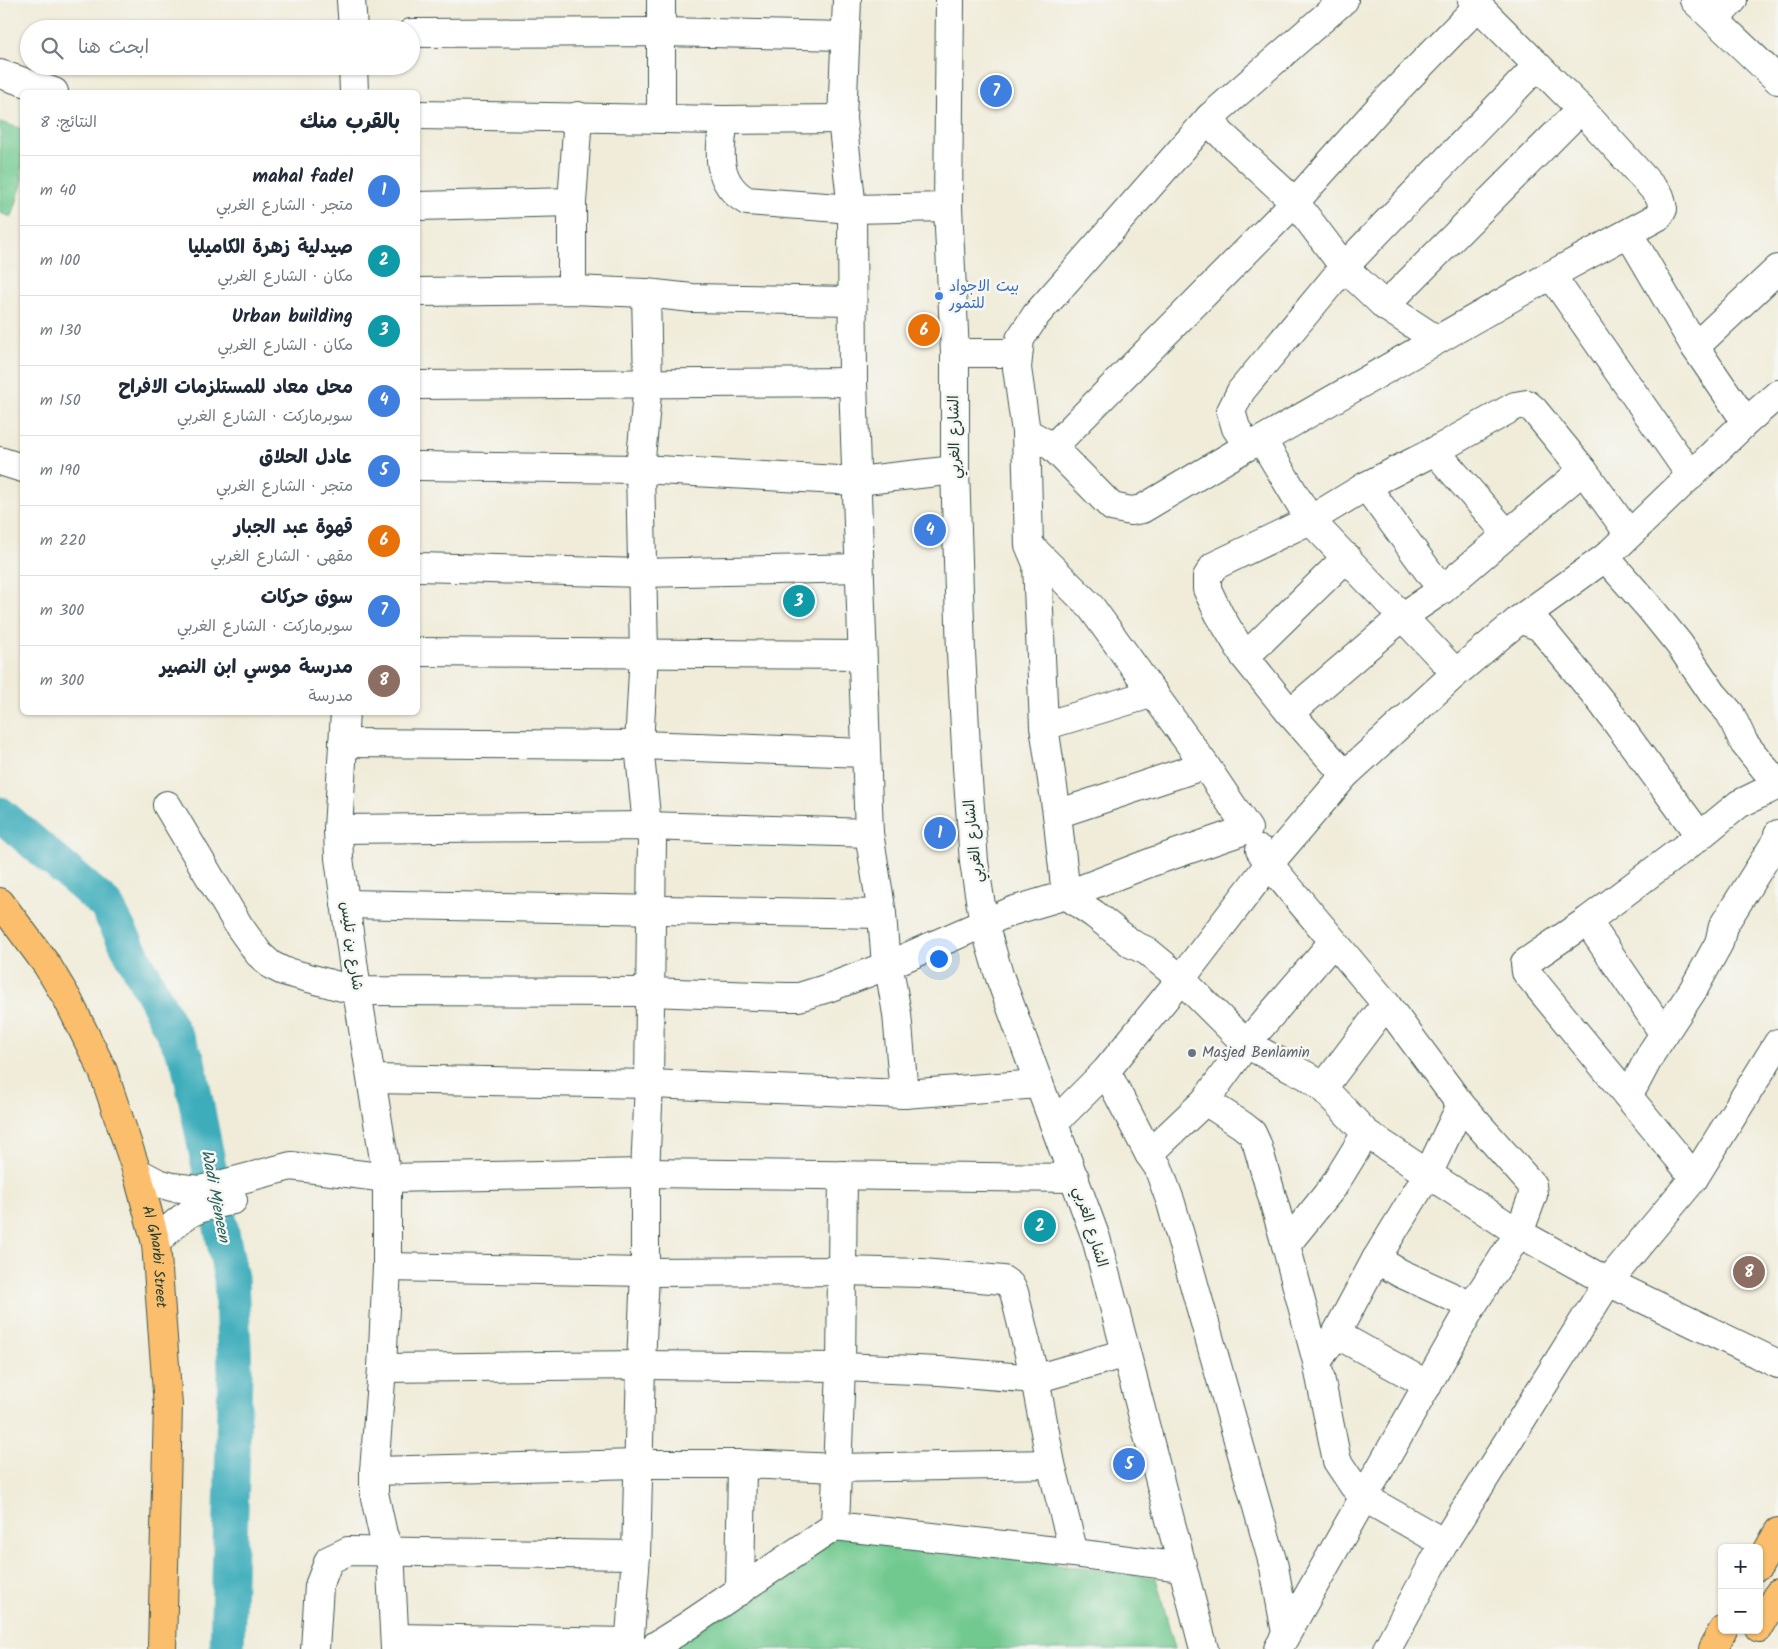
<!DOCTYPE html>
<html lang="ar">
<meta charset="utf-8">
<style>
body{margin:0;font-family:Kalam,"Playpen Sans Arabic",sans-serif;background:#f2f2f3;color:#1f2937;direction:rtl}
.controls{position:absolute;right:15px;bottom:15px;display:grid;overflow:hidden;border-radius:8px;box-shadow:0 1px 4px #0004}
.controls button{width:45px;height:45px;display:grid;place-items:center;padding:0;border:0;border-bottom:1px solid #e0e1e3;background:#fff;color:#1f2937;font:25px sans-serif}
.you{position:absolute;left:938px;top:958px;width:18px;height:18px;margin:-12px;border:4px solid #fff;border-radius:50%;background:#1a73e8;box-shadow:0 0 0 8px #1a73e833}
.badge{display:grid;place-items:center;width:32px;height:32px;border-radius:50%;background:#c8321e;color:#fff;font-size:16px;font-weight:700}
.pin{position:absolute;translate:-50% -50%;border:2px solid #fff;box-shadow:0 1px 5px #0006}
.list{margin:0;padding:0;list-style:none}
h2{display:flex;justify-content:space-between;align-items:center;height:65px;margin:0;padding:0 20px;font-size:21px}
h2 small{font-size:16px;font-weight:400;color:#747a83}
.list li{display:grid;grid-template-columns:32px 1fr auto;gap:15px;align-items:center;box-sizing:border-box;height:70px;padding:0 20px;border-top:1px solid #e0e1e3}
.list b{display:block;font-size:19px;white-space:nowrap}
.list p{margin:0;font-size:16px;white-space:nowrap;color:#747a83}
.list em{font-size:16px;font-style:normal;color:#747a83}
.icon{flex:none;width:28px;height:28px;fill:none;stroke:currentColor;stroke-width:2;stroke-linecap:round;stroke-linejoin:round}
.map{position:relative;flex:none;width:1778px;height:1649px;overflow:hidden;direction:ltr}
.search{position:absolute;background:#fff;box-shadow:0 1px 4px #0004;left:20px;top:20px;width:400px;height:55px;display:flex;align-items:center;gap:12px;box-sizing:border-box;padding:0 18px;border-radius:28px;color:#747a83;font-size:19px}
.panel{position:absolute;background:#fff;box-shadow:0 1px 4px #0004;left:20px;top:90px;width:400px;height:625px;border-radius:8px;direction:rtl}
.map>svg:first-child{display:block}
.green{fill:#71c98f;stroke:#488362}
.lines{fill:none;stroke-linecap:round;stroke-linejoin:round}
.river{stroke:#3eadbb;stroke-width:35}
.minor-casing{stroke:#3e574d;stroke-width:30}
.highway-casing{stroke:#3e574d;stroke-width:30}
.minor{stroke:#fff;stroke-width:28}
.highway{stroke:#fabe6d;stroke-width:28}
.shop-dot{fill:#3f7fe0;stroke:#f6f6f2;stroke-width:2}
.worship-dot{fill:#6b7280;stroke:#f6f6f2;stroke-width:2}
.labels{text-anchor:middle;dominant-baseline:central;stroke-width:5;stroke-linejoin:round;paint-order:stroke}
.shop-label{font-size:15px;fill:#366cbe;stroke:#f6f6f2;text-anchor:start}
.street-label{font-size:15px;fill:#1f3d34;stroke:#f6f6f2}
.worship-label{font-size:15px;fill:#5b616d;stroke:#f6f6f2;text-anchor:start}
.water-label{font-size:16px;font-style:italic;fill:#285f5c;stroke:#f6f6f2}
</style>
<div class="map">
<svg width="1778" height="1649" viewBox="0 0 1778 1649">
<rect width="100%" height="100%" fill="#f6f6f2"/>
<filter id="ink" filterUnits="userSpaceOnUse"><feTurbulence type="fractalNoise" baseFrequency=".02" numOctaves="2"/><feDisplacementMap in="SourceGraphic" scale="10" xChannelSelector="R" yChannelSelector="G"/><feConvolveMatrix kernelMatrix="1 2 1 2 8 2 1 2 1" color-interpolation-filters="sRGB"/></filter>
<filter id="wash" filterUnits="userSpaceOnUse"><feTurbulence type="fractalNoise" baseFrequency=".0096" numOctaves="4" result="noise"/><feDisplacementMap in="SourceGraphic" scale="20" xChannelSelector="R" yChannelSelector="G"/><feGaussianBlur stdDeviation="1.12" result="paint"/><feColorMatrix in="noise" values="0 0 0 0 0 0 0 0 0 0 0 0 0 0 0 0 0 1.4 0 .05"/><feComposite in="paint" operator="in"/></filter>
<g filter="url(#wash)">
<rect width="100%" height="100%" fill="#f0ecd9"/>
<g class="green">
<polygon points="0,122 22,129 22,184 12,217 0,213"/>
<polygon points="834,1535 1156,1578 1175,1649 672,1649"/>
</g>
<g class="lines">
<polyline class="river" points="0,814 106,905 188,1061 231,1278 235,1371 227,1649"/>
</g>
</g>
<g filter="url(#ink)">
<g class="lines">
<g class="minor-casing">
<g id="minor">
<polyline points="351,0 353,29"/>
<polyline points="847,0 842,119 852,209 853,382 869,833 882,914 886,966 891,979 897,1014 904,1094"/>
<polyline points="950,0 948,207 955,353 955,470 961,652 967,767 974,862 984,924 999,975 1096,1238 1204,1649"/>
<polyline points="1344,0 1210,117 1036,315 1020,339 1017,368 1026,432 1029,545 1037,564 1044,726 1057,814 1066,895 1094,914 1132,944 1147,951 1181,979 1246,1044 1307,1076 1323,1088 1366,1133 1428,1174 1519,1233 1608,1282 1778,1364"/>
<polyline points="1694,0 1778,80"/>
<polyline points="1715,19 1733,0"/>
<polyline points="411,33 661,32 845,36"/>
<polyline points="353,66 354,92"/>
<polyline points="0,74 54,92"/>
<polyline points="418,115 724,120 842,119"/>
<polyline points="661,117 661,0"/>
<polyline points="1210,117 1220,133 1295,202 1344,267 1385,306 1437,340"/>
<path d="M724 120C719 151 715 183 747 201L852 209 948 207"/>
<polyline points="418,206 572,202"/>
<polyline points="1629,234 1695,347 1746,422"/>
<polyline points="1551,275 1691,476"/>
<polyline points="572,290 572,202 578,116"/>
<polyline points="418,292 572,290 646,293 692,298 852,301"/>
<polyline points="1385,306 1581,109"/>
<polyline points="1695,347 1778,269"/>
<polyline points="955,353 1017,353"/>
<polyline points="418,385 853,382"/>
<polyline points="1026,432 1053,447 1112,507 1131,511 1142,509 1248,446 1262,440 1551,275 1659,216 1663,209 1660,196 1581,109 1472,0"/>
<polyline points="1262,440 1310,520 1456,673"/>
<polyline points="1248,446 1236,428 1231,411 1241,391 1344,267 1537,66"/>
<polyline points="1053,447 1295,202 1379,108 1478,6"/>
<polyline points="1435,451 1507,534"/>
<polyline points="0,461 22,468"/>
<polyline points="418,466 640,469 857,481 955,470"/>
<polyline points="1366,486 1442,590"/>
<polyline points="1606,557 1612,565 1649,607 1679,644 1713,694 1730,713 1744,743 1778,785"/>
<polyline points="418,567 642,573 859,568"/>
<polyline points="1520,619 1540,627 1603,704 1700,836"/>
<polyline points="418,652 862,655"/>
<polyline points="1245,657 1347,557"/>
<polyline points="345,712 338,829 339,858 357,991 387,1178 387,1267 382,1368 374,1471 638,1464 742,1464 837,1468 1051,1464"/>
<polyline points="1290,713 1402,617 1442,590 1583,470"/>
<polyline points="1044,726 1154,693"/>
<polyline points="343,743 639,745 866,753"/>
<polyline points="1345,775 1290,713 1245,657 1219,614 1207,589 1207,577 1214,566 1310,520 1366,486 1435,451 1515,406 1527,404 1534,410 1583,470 1629,534"/>
<polyline points="167,805 239,926 259,954 271,965 283,971 357,991 650,992 785,997 799,997 828,988 886,966 1012,911 1066,895 1152,862 1248,829 1205,765 1091,607 1031,547"/>
<polyline points="1057,814 1205,765"/>
<polyline points="338,829 647,826 869,833"/>
<polyline points="1260,850 1269,864 1386,1004 1461,1105 1532,1185 1533,1195 1519,1233 1472,1306 1278,1649"/>
<polyline points="345,904 882,914"/>
<polyline points="1587,921 1664,1034"/>
<polyline points="1106,1071 1149,1154"/>
<polyline points="372,1079 649,1084 904,1094 1039,1084"/>
<polyline points="1323,1088 1386,1004"/>
<polyline points="1627,1095 1634,1086 1652,1052 1693,990 1719,943 1723,926 1777,840 1778,834"/>
<polyline points="1205,1101 1149,1154 1158,1167 1171,1203 1274,1567 1286,1633"/>
<polyline points="1054,1123 1106,1071 1181,979 1269,864 1345,775 1456,673 1520,619 1606,557 1746,422 1778,394"/>
<polyline points="137,1172 158,1183 172,1187 200,1190 291,1166 387,1178 645,1173 1075,1178"/>
<polyline points="1694,1178 1677,1156 1526,972 1525,963 1587,921 1700,836 1739,804 1778,785"/>
<path d="M156 1243C168 1230 182 1215 199 1209 210 1205 222 1203 233 1200"/>
<polyline points="1286,1245 1257,1144 1252,1133 1242,1125 1205,1101 1246,1044 1333,942"/>
<polyline points="1376,1259 1400,1273 1472,1306"/>
<polyline points="387,1267 645,1272 842,1271 922,1273 1003,1280 1010,1285 1014,1292 1035,1379 1051,1464 1074,1553"/>
<polyline points="1336,1334 1428,1385"/>
<polyline points="1317,1362 1286,1245 1333,1187 1366,1133"/>
<polyline points="382,1368 641,1365 841,1367 940,1371 1035,1379 1126,1353"/>
<polyline points="374,1471 374,1493 383,1534 390,1551 395,1649"/>
<polyline points="835,1526 841,1367 843,1175"/>
<polyline points="1444,1543 1365,1498 1353,1485 1337,1461 1317,1362 1336,1334 1376,1259 1428,1174 1461,1105"/>
<polyline points="740,1591 742,1464"/>
<polyline points="395,1638 630,1642"/>
<polyline points="315,1649 319,1586 329,1560 348,1551 636,1555"/>
<polyline points="629,1649 636,1555 641,1365 645,1272 645,1173 649,1084 652,839 647,826 639,745 644,653 640,469 648,383 646,293"/>
<polyline points="653,1649 655,1646 687,1626 835,1526 1074,1553 1182,1567"/>
<polyline points="1387,1649 1444,1543 1608,1282 1694,1178 1778,1043"/>
</g>
</g>
<g class="highway-casing">
<g id="highway">
<path id="s1" d="M0 902 47 965 68 1000 103 1071 137 1172 156 1243 168 1406 162 1649"/>
<polyline points="1759,1566 1778,1532"/>
<polyline points="1759,1628 1778,1594"/>
<polyline points="1713,1649 1723,1630"/>
</g>
</g>
<use href="#minor" class="minor"/>
<use href="#highway" class="highway"/>
</g>
</g>
<circle class="shop-dot" cx="939" cy="296" r="5"/>
<circle class="worship-dot" cx="1192" cy="1053" r="5"/>
<g class="labels">
<g class="shop-label">
<text x="949" y="287">بيت الاجواد<tspan x="949" dy="17">للتمور</tspan></text>
</g>
<g class="street-label">
<text transform="translate(955 437) rotate(-91)">الشارع الغربي</text>
<text transform="translate(974 841) rotate(-96)">الشارع الغربي</text>
<text transform="translate(351 946) rotate(82)">شارع بن تليس</text>
<text transform="translate(1090 1227) rotate(73)">الشارع الغربي</text>
<text stroke="none"><textPath href="#s1" startOffset="392">Al Gharbi Street</textPath></text>
</g>
<g class="worship-label">
<text x="1202" y="1053">Masjed Benlamin</text>
</g>
<g class="water-label">
<text transform="translate(215 1196) rotate(79)">Wadi Mjeneen</text>
</g>
</g>
</svg>
<div class="controls">
<button>+</button>
<button>−</button>
</div>
<div class="you"></div>
<div class="pin badge" style="left:940px;top:833px;background:#3f7fe0">1</div>
<div class="pin badge" style="left:1040px;top:1226px;background:#0f9aa8">2</div>
<div class="pin badge" style="left:799px;top:601px;background:#0f9aa8">3</div>
<div class="pin badge" style="left:930px;top:530px;background:#3f7fe0">4</div>
<div class="pin badge" style="left:1129px;top:1464px;background:#3f7fe0">5</div>
<div class="pin badge" style="left:924px;top:330px;background:#e8710a">6</div>
<div class="pin badge" style="left:996px;top:91px;background:#3f7fe0">7</div>
<div class="pin badge" style="left:1749px;top:1272px;background:#8d6e63">8</div>
<div class="search"><svg class="icon" aria-label="search" viewBox="0 0 24 24"><circle cx="10" cy="10" r="6"/><path d="M15 15l6 6"/></svg>ابحث هنا</div>
<section class="panel">
<h2>بالقرب منك<small>النتائج: 8</small></h2>
<ul class="list">
<li><span class="badge" style="background:#3f7fe0">1</span><div><b>mahal fadel</b><p>متجر · الشارع الغربي</p></div><em>40 m</em></li>
<li><span class="badge" style="background:#0f9aa8">2</span><div><b>صيدلية زهرة الكاميليا</b><p>مكان · الشارع الغربي</p></div><em>100 m</em></li>
<li><span class="badge" style="background:#0f9aa8">3</span><div><b>Urban building</b><p>مكان · الشارع الغربي</p></div><em>130 m</em></li>
<li><span class="badge" style="background:#3f7fe0">4</span><div><b>محل معاد للمستلزمات الافراح</b><p>سوبرماركت · الشارع الغربي</p></div><em>150 m</em></li>
<li><span class="badge" style="background:#3f7fe0">5</span><div><b>عادل الحلاق</b><p>متجر · الشارع الغربي</p></div><em>190 m</em></li>
<li><span class="badge" style="background:#e8710a">6</span><div><b>قهوة عبد الجبار</b><p>مقهى · الشارع الغربي</p></div><em>220 m</em></li>
<li><span class="badge" style="background:#3f7fe0">7</span><div><b>سوق حركات</b><p>سوبرماركت · الشارع الغربي</p></div><em>300 m</em></li>
<li><span class="badge" style="background:#8d6e63">8</span><div><b>مدرسة موسي ابن النصير</b><p>مدرسة</p></div><em>300 m</em></li>
</ul>
</section>
</div>
